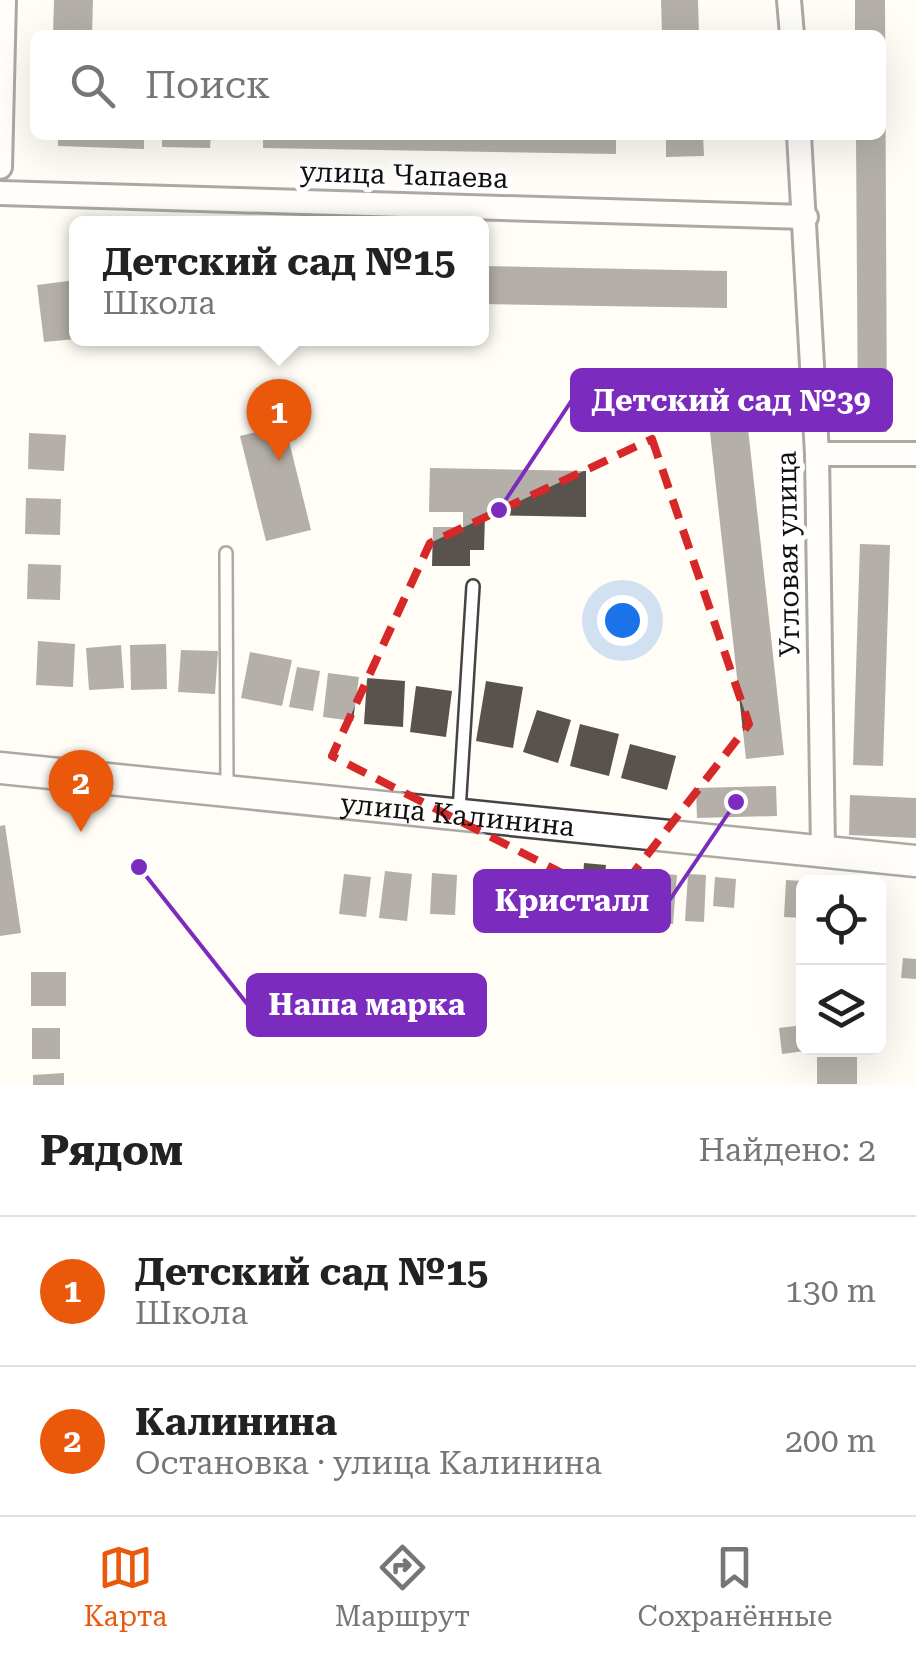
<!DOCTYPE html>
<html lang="ru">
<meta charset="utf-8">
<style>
body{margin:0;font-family:"Roboto Serif",serif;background:#f2f2f2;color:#222}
.controls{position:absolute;right:30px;bottom:30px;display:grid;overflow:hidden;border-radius:15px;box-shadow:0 10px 40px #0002}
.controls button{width:90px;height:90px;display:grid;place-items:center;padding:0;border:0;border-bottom:2px solid #e0e0e0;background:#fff;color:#222;font:50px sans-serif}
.you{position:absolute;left:622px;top:620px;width:35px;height:35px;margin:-25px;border:8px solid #fff;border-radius:50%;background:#1a73e8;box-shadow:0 0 0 15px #1a73e833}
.badge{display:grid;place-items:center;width:65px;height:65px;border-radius:50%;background:#ea580c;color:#fff;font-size:32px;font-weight:700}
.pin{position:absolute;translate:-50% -82px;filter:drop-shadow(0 2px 5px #0008)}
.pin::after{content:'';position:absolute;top:52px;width:35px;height:30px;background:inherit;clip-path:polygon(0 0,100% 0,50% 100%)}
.popup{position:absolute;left:69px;top:216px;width:420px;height:130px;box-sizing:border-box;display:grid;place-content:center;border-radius:15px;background:#fff;filter:drop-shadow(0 2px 8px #0005);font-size:32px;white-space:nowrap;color:#767676}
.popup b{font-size:38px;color:#222}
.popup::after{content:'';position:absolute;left:50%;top:100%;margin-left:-20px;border:20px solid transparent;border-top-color:#fff}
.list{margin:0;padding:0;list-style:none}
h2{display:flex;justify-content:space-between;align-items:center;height:130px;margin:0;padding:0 40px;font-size:42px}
h2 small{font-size:32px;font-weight:400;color:#767676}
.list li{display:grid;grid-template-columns:65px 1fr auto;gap:30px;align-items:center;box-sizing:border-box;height:150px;padding:0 40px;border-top:2px solid #e0e0e0}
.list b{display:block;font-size:38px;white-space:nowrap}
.list p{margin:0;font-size:32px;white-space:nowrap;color:#767676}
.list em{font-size:32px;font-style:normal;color:#767676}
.icon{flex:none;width:55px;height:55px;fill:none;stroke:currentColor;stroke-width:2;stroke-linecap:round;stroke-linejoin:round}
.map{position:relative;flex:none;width:916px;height:1085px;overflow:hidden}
.search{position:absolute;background:#fff;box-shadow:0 10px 40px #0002;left:30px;right:30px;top:30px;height:110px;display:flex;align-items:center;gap:25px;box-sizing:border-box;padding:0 35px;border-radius:15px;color:#767676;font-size:38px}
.sheet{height:430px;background:#fff}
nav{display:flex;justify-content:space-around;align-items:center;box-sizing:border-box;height:140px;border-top:2px solid #e0e0e0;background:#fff;font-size:28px;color:#767676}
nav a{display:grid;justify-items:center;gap:5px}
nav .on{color:#ea580c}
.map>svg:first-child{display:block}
.building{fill:#5a524d}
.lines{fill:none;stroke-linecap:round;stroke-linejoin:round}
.service-casing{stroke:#444;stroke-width:16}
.minor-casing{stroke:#444;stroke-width:28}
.tertiary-casing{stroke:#444;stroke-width:35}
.service{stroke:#fff;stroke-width:11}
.minor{stroke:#fff;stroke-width:22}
.tertiary{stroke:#fff;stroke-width:30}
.marked{fill:none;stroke:#d62828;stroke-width:8;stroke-dasharray:20 12;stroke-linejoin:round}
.labels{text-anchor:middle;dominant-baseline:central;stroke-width:10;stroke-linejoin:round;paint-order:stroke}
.street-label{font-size:28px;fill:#111;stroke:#fff}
.leader{fill:none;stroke:#7b2cbf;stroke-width:4}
.callout-dot{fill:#7b2cbf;stroke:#fff;stroke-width:4}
.callout{fill:#7b2cbf;stroke:#7b2cbf;stroke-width:4}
.callout-label{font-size:30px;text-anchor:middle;font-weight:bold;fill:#fff}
</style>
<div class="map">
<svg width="916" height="1085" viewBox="0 0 916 1085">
<rect width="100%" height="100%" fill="#fffdf5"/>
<g class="building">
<polygon points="54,0 93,0 92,35 53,35"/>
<polygon points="661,0 698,0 699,35 662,35"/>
<polygon points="855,0 885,0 887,432 858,432 856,135 881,135 881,35 855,35"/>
<polygon points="58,135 144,135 144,149 58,146"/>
<polygon points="162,135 211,135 210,148 162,147"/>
<polygon points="263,135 616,135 616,154 263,148"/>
<polygon points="666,135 703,135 704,156 666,157"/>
<polygon points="482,266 727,271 727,308 482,304"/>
<polygon points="76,280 76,339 44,342 37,285"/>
<polygon points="743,383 784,755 746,759 705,387"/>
<polygon points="285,425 311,530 266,541 240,436"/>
<polygon points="29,433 66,435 64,471 28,469"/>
<polygon points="430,468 586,471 586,517 485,515 484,550 470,550 470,566 432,566 433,527 463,527 463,512 429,512"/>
<polygon points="26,498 61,499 60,535 25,534"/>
<polygon points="860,544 890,545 883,766 853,765"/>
<polygon points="28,564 61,565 60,600 27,599"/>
<polygon points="38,641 75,644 73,687 36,685"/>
<polygon points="166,644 167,689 131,690 130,645"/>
<polygon points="121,645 124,688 89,690 86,648"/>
<polygon points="181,650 218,651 215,694 178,692"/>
<polygon points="250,652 292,660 282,706 241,698"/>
<polygon points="297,667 320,671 313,711 289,707"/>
<polygon points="328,673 359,677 353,721 323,717"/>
<polygon points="367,678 405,681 403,727 364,724"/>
<polygon points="486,681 523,687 513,748 476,741"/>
<polygon points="416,686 452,691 446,737 410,732"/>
<polygon points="537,710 571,720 558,763 523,752"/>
<polygon points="580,724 619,734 609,776 570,766"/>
<polygon points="630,744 676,756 667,790 621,778"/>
<polygon points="776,786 777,816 697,818 696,788"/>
<polygon points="850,795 916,798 916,838 849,835"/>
<polygon points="5,825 21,933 0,936 0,826"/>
<polygon points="584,863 606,865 602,905 581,903"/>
<polygon points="385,871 412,874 407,921 379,918"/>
<polygon points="621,871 641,873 638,899 618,897"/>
<polygon points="432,873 457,875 455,915 430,914"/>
<polygon points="549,873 569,875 563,924 543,921"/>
<polygon points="655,873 677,875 673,924 651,921"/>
<polygon points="344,874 371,877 366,917 339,914"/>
<polygon points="688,874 706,875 704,922 685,921"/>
<polygon points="715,877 736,879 734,908 713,906"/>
<polygon points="786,880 804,881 804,918 784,917"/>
<polygon points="480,884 496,886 493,905 478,903"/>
<polygon points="500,890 531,892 529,931 498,930"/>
<polygon points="903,958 916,959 916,979 901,978"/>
<rect x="31" y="972" width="35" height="34"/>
<polygon points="804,1025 804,1048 813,1050 782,1054 779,1028"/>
<rect x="32" y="1028" width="28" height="31"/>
<rect x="817" y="1057" width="40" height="27"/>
<polygon points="64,1073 64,1085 33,1085 33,1075"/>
</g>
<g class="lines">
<g class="service-casing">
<g id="service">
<polyline points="226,553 227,787"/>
<polyline points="459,811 473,586"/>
</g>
</g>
<g class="minor-casing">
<g id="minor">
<polyline points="789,0 792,35"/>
<polyline points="799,135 817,454 823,851"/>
<polyline points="0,167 4,0"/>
<polyline points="0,193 806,217"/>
<polyline points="817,454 916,454"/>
</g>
</g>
<g class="tertiary-casing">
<g id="tertiary">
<path id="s1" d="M0 768 916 861"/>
</g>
</g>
<use href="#service" class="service"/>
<use href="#minor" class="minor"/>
<use href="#tertiary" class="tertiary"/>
</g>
<path d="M0 0H916V1085H0ZM652 439 749 724 613 899 332 756 430 543Z" fill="#fffdf5" fill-opacity=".55" fill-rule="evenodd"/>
<path class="marked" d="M652 439 749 724 613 899 332 756 430 543Z"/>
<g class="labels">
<g class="street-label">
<text transform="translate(404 175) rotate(2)">улица Чапаева</text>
<text transform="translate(788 554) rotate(-91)">Угловая улица</text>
<text stroke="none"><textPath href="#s1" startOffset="460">улица Калинина</textPath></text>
</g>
</g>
<path class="leader" d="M499 510L572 400M736 802L669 901M139 867L248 1005"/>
<g class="callout-dot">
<circle cx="499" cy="510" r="10"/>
<circle cx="736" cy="802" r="10"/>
<circle cx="139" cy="867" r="10"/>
</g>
<g class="callout">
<rect x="572" y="370" width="319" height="60" rx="10"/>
<rect x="475" y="871" width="194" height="60" rx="10"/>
<rect x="248" y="975" width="237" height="60" rx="10"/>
</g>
<g class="callout-label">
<text x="731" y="411">Детский сад №39</text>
<text x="572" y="911">Кристалл</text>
<text x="367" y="1015">Наша марка</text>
</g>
</svg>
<div class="controls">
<button><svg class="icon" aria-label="locate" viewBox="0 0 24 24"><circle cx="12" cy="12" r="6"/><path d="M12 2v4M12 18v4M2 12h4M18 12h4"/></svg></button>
<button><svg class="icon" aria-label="layers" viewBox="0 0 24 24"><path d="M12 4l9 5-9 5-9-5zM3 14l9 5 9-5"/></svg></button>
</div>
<div class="you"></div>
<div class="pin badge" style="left:279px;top:461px">1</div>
<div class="popup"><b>Детский сад №15</b>Школа</div>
<div class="pin badge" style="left:81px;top:832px">2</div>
<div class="search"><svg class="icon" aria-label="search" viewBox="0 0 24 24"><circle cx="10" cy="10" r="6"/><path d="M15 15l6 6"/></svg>Поиск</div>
</div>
<section class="sheet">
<h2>Рядом<small>Найдено: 2</small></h2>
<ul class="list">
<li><span class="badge">1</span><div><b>Детский сад №15</b><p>Школа</p></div><em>130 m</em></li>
<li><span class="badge">2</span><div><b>Калинина</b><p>Остановка · улица Калинина</p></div><em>200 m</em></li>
</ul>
</section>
<nav>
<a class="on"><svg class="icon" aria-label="map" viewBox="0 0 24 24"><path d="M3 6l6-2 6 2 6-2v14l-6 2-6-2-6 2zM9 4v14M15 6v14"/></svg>Карта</a>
<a><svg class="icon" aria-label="directions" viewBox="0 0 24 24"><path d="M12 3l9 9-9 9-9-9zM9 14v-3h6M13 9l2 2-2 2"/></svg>Маршрут</a>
<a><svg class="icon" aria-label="saved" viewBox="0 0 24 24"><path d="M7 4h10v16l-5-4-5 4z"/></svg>Сохранённые</a>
</nav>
